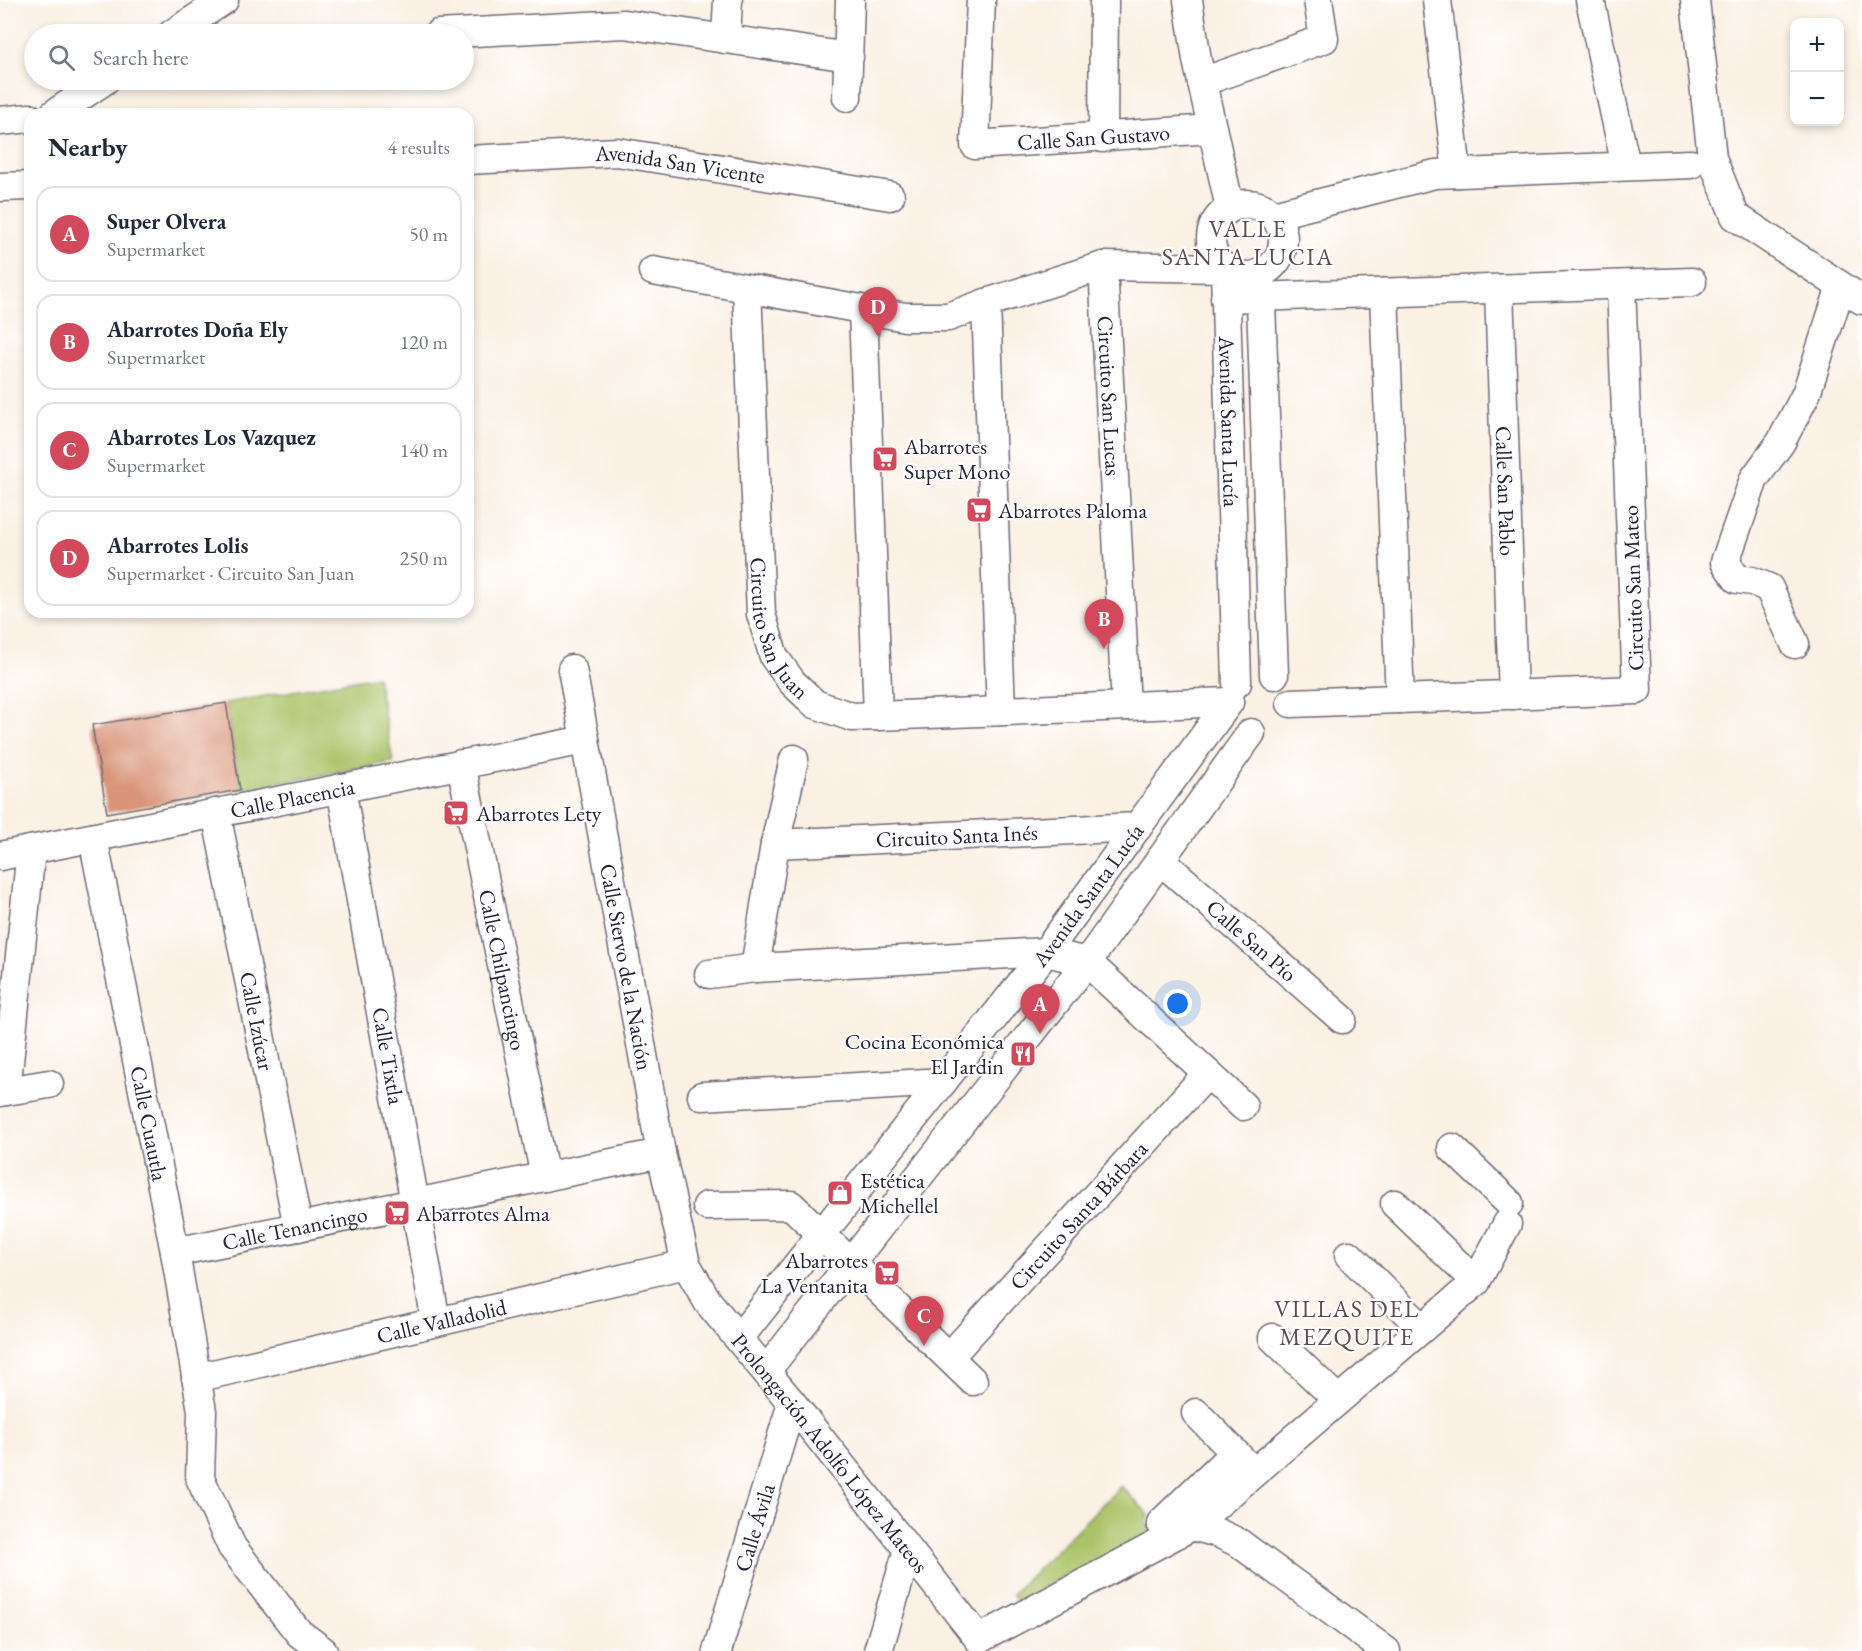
<!DOCTYPE html>
<meta charset="utf-8">
<style>
body{margin:0;font-family:"EB Garamond",serif;background:#f6f6f7;color:#1f2937}
.controls{position:absolute;right:18px;top:18px;display:grid;overflow:hidden;border-radius:12px;box-shadow:0 3px 9px #0003}
.controls button{width:54px;height:54px;display:grid;place-items:center;padding:0;border:0;border-bottom:2px solid #e0e1e3;background:#fff;color:#1f2937;font:30px sans-serif}
.you{position:absolute;left:1178px;top:1004px;width:21px;height:21px;margin:-15px;border:4px solid #fff;border-radius:50%;background:#1a73e8;box-shadow:0 0 0 9px #1a73e833}
.badge{display:grid;place-items:center;width:39px;height:39px;border-radius:50%;background:#d1495b;color:#fff;font-size:20px;font-weight:700}
.pin{position:absolute;translate:-50% -50px;filter:drop-shadow(0 2px 3px #0008)}
.pin::after{content:'';position:absolute;top:32px;width:21px;height:18px;background:inherit;clip-path:polygon(0 0,100% 0,50% 100%)}
.list{margin:0;padding:0;list-style:none}
h2{display:flex;justify-content:space-between;align-items:center;height:78px;margin:0;padding:0 24px;font-size:26px}
h2 small{font-size:20px;font-weight:400;color:#747a83}
.list li{display:grid;grid-template-columns:39px 1fr auto;gap:18px;align-items:center;box-sizing:border-box;height:96px;margin:0 12px 12px;padding:0 12px;border:2px solid #e0e1e3;border-radius:18px}
.list b{display:block;font-size:22px;white-space:nowrap}
.list p{margin:0;font-size:20px;white-space:nowrap;color:#747a83}
.list em{font-size:20px;font-style:normal;color:#747a83}
.icon{flex:none;width:33px;height:33px;fill:none;stroke:currentColor;stroke-width:2;stroke-linecap:round;stroke-linejoin:round}
.map{position:relative;flex:none;width:1862px;height:1651px;overflow:hidden}
.search{position:absolute;background:#fff;box-shadow:0 3px 9px #0003;left:24px;top:24px;width:450px;height:66px;display:flex;align-items:center;gap:15px;box-sizing:border-box;padding:0 21px;border-radius:33px;color:#747a83;font-size:22px}
.panel{position:absolute;background:#fff;box-shadow:0 3px 9px #0003;left:24px;top:108px;width:450px;height:510px;border-radius:18px}
.map>svg:first-child{display:block}
.green{fill:#aac267;stroke:#667251;stroke-width:1.5}
.building{fill:#d99479}
.lines{fill:none;stroke-linecap:round;stroke-linejoin:round}
.minor-casing{stroke:#6e6a76;stroke-width:31}
.minor{stroke:#fff;stroke-width:28}
.labels{text-anchor:middle;dominant-baseline:central;stroke-width:4.5;stroke-linejoin:round;paint-order:stroke}
.street-label{font-size:22px;fill:#22223b;stroke:#fff}
.poi-label{font-size:22px;fill:#22223b;stroke:#fff;text-anchor:start}
.neighbourhood-label{font-size:24px;letter-spacing:1.5px;fill:#624a51;stroke:#fff}
</style>
<div class="map">
<svg width="1862" height="1651" viewBox="0 0 1862 1651">
<rect width="100%" height="100%" fill="#fff"/>
<filter id="ink" filterUnits="userSpaceOnUse"><feTurbulence type="fractalNoise" baseFrequency=".0167" numOctaves="2"/><feDisplacementMap in="SourceGraphic" scale="12" xChannelSelector="R" yChannelSelector="G"/><feConvolveMatrix kernelMatrix="1 2 1 2 8 2 1 2 1" color-interpolation-filters="sRGB"/></filter>
<filter id="wash" filterUnits="userSpaceOnUse"><feTurbulence type="fractalNoise" baseFrequency=".008" numOctaves="4" result="noise"/><feDisplacementMap in="SourceGraphic" scale="24" xChannelSelector="R" yChannelSelector="G"/><feGaussianBlur stdDeviation="1.35" result="paint"/><feColorMatrix in="noise" values="0 0 0 0 0 0 0 0 0 0 0 0 0 0 0 0 0 1.4 0 .05"/><feComposite in="paint" operator="in"/></filter>
<g filter="url(#wash)">
<rect width="100%" height="100%" fill="#faf0e3"/>
<g class="green">
<polygon points="377,676 393,762 240,790 226,703"/>
<polygon points="1121,1486 1149,1515 1147,1523 1153,1534 1017,1601 1012,1594"/>
</g>
<g id="blocks">
<polygon class="building" points="226,703 240,790 107,813 92,725"/>
</g>
</g>
<g filter="url(#ink)">
<use href="#blocks" fill-opacity="0" stroke="#6e6a76" stroke-width="1.5"/>
<g class="lines">
<g class="minor-casing">
<g id="minor">
<path id="s1" d="M981 0 975 145 1212 129"/>
<polyline points="1188,0 1197,60 1230,208"/>
<polyline points="1437,0 1457,173"/>
<polyline points="1590,0 1626,166"/>
<polyline points="1695,0 1712,158 1735,216 1862,300"/>
<polyline points="172,34 224,0"/>
<polyline points="438,34 624,24 849,57"/>
<polyline points="726,39 728,0"/>
<polyline points="1202,82 1324,39 1318,0"/>
<polyline points="847,97 850,0"/>
<polyline points="54,114 105,80"/>
<polyline points="0,121 30,118"/>
<polyline points="1103,138 1104,0"/>
<path id="s2" d="M468 160 617 152 890 196"/>
<polyline points="0,187 30,186"/>
<circle cx="1247" cy="240" r="36"/>
<polyline points="1273,215 1435,174 1691,164"/>
<path id="s3" d="M1103 266 1126 706"/>
<path id="s4" d="M653 271 905 317H948L986 303 1103 266 1225 268 1237 683"/>
<polyline points="1260,273 1274,675"/>
<path id="s5" d="M747 289 761 614 774 657 792 682 815 704 852 717 1229 702"/>
<path id="s6" d="M1499 289 1513 695"/>
<polyline points="1384,293 1400,699"/>
<polyline points="1225,298 1692,282"/>
<polyline points="986,303 1001,711"/>
<polyline points="863,310 878,716"/>
<polyline points="1795,644 1769,588 1752,581 1737,579 1725,562 1754,479 1781,442 1806,394 1841,286"/>
<path id="s7" d="M572 669 661 1153 686 1264 708 1302 792 1403 979 1639"/>
<polyline points="1291,703 1637,690 1621,285"/>
<path id="s8" d="M461 764 545 1177"/>
<path id="s9" d="M341 788 436 1322"/>
<path id="s10" d="M216 813 298 1227"/>
<path id="s11" d="M93 838 175 1252 202 1411 200 1478 232 1547 299 1633 323 1651"/>
<path id="s12" d="M775 844 1138 827"/>
<path id="s13" d="M0 856 585 740"/>
<path id="s14" d="M1160 860 1342 1019"/>
<polyline points="755,968 775,844 794,759"/>
<polyline points="709,974 755,968 1046,952 1087,962 1243,1106"/>
<polyline points="6,1091 31,850"/>
<polyline points="0,1092 49,1084"/>
<polyline points="702,1096 943,1082"/>
<polyline points="1452,1148 1509,1203"/>
<polyline points="1395,1204 1476,1282"/>
<polyline points="707,1206 791,1205 973,1381"/>
<path id="s15" d="M175 1252 661 1153"/>
<polyline points="1349,1255 1422,1328"/>
<path id="s16" d="M739 1338 1046 952 1229 702"/>
<polyline points="1273,1338 1338,1400"/>
<path id="s17" d="M949 1357 1207 1074"/>
<polyline points="766,1371 1087,962 1251,733"/>
<path id="s18" d="M196 1378 686 1264"/>
<polyline points="1196,1413 1247,1465"/>
<polyline points="1161,1523 1234,1453"/>
<polyline points="1192,1526 1218,1533 1239,1543 1386,1651"/>
<polyline points="979,1639 1192,1526 1476,1282 1507,1224"/>
<path id="s19" d="M717 1651 792 1403"/>
<polyline points="878,1651 908,1550"/>
</g>
</g>
<use href="#minor" class="minor"/>
</g>
</g>
<defs>
<g id="supermarket-square" transform="scale(1.35)"><rect x="-9" y="-9" width="18" height="18" rx="4" fill="#d1495b" stroke="#fff"/><path d="M-6-5.5h2.5l.6 2H6L4.5 2H-2.5L-4.4-4H-6ZM-1.5 3.2a1.3 1.3 0 1 0 .1 0ZM3 3.2a1.3 1.3 0 1 0 .1 0Z" fill="#fff"/></g>
<g id="restaurant-square" transform="scale(1.35)"><rect x="-9" y="-9" width="18" height="18" rx="4" fill="#d1495b" stroke="#fff"/><path d="M-5-6h1v4h1v-4h1v4h1v-4h1v5L-1.5 .5V6h-2V.5L-5-1ZM5-6V6H3V1.5H1.5Q1.5-4 5-6Z" fill="#fff"/></g>
<g id="shop-square" transform="scale(1.35)"><rect x="-9" y="-9" width="18" height="18" rx="4" fill="#d1495b" stroke="#fff"/><path d="M-5-2.5h2.3a2.7 3.5 0 0 1 5.4 0H5L5.5 6h-11ZM-1.5-2.5h3a1.5 2.3 0 0 0-3 0Z" fill="#fff"/></g>
</defs>
<g fill-rule="evenodd">
<use href="#supermarket-square" x="885" y="459"/>
<use href="#supermarket-square" x="979" y="510"/>
<use href="#supermarket-square" x="456" y="813"/>
<use href="#restaurant-square" x="1023" y="1054"/>
<use href="#shop-square" x="840" y="1193"/>
<use href="#supermarket-square" x="397" y="1213"/>
<use href="#supermarket-square" x="887" y="1273"/>
</g>
<g class="labels">
<g class="street-label">
<text stroke="none"><textPath href="#s1" startOffset="264">Calle San Gustavo</textPath></text>
<text stroke="none"><textPath href="#s2" startOffset="213">Avenida San Vicente</textPath></text>
<text stroke="none"><textPath href="#s3" startOffset="130">Circuito San Lucas</textPath></text>
<text stroke="none"><textPath href="#s4" startOffset="738">Avenida Santa Lucía</textPath></text>
<text stroke="none"><textPath href="#s6" startOffset="202">Calle San Pablo</textPath></text>
<text transform="translate(1633 588) rotate(-92)">Circuito San Mateo</text>
<text stroke="none"><textPath href="#s5" startOffset="344">Circuito San Juan</textPath></text>
<text stroke="none"><textPath href="#s13" startOffset="298">Calle Placencia</textPath></text>
<text stroke="none"><textPath href="#s12" startOffset="182">Circuito Santa Inés</textPath></text>
<text stroke="none"><textPath href="#s16" startOffset="564">Avenida Santa Lucía</textPath></text>
<text stroke="none"><textPath href="#s14" startOffset="122">Calle San Pío</textPath></text>
<text stroke="none"><textPath href="#s7" startOffset="303">Calle Siervo de la Nación</textPath></text>
<text stroke="none"><textPath href="#s8" startOffset="210">Calle Chilpancingo</textPath></text>
<text stroke="none"><textPath href="#s10" startOffset="212">Calle Izúcar</textPath></text>
<text stroke="none"><textPath href="#s9" startOffset="272">Calle Tixtla</textPath></text>
<text stroke="none"><textPath href="#s11" startOffset="291">Calle Cuautla</textPath></text>
<text stroke="none"><textPath href="#s17" startOffset="192">Circuito Santa Bárbara</textPath></text>
<text stroke="none"><textPath href="#s15" startOffset="122">Calle Tenancingo</textPath></text>
<text stroke="none"><textPath href="#s18" startOffset="252">Calle Valladolid</textPath></text>
<text stroke="none"><textPath href="#s7" startOffset="844">Prolongación Adolfo López Mateos</textPath></text>
<text stroke="none"><textPath href="#s19" startOffset="129">Calle Ávila</textPath></text>
</g>
<g class="poi-label">
<text x="904" y="446">Abarrotes<tspan x="904" dy="25">Super Mono</tspan></text>
<text x="998" y="510">Abarrotes Paloma</text>
<text x="476" y="813">Abarrotes Lety</text>
<text x="1004" y="1041" text-anchor="end">Cocina Económica<tspan x="1004" dy="25">El Jardin</tspan></text>
<text x="860" y="1180">Estética<tspan x="860" dy="25">Michellel</tspan></text>
<text x="416" y="1213">Abarrotes Alma</text>
<text x="868" y="1260" text-anchor="end">Abarrotes<tspan x="868" dy="25">La Ventanita</tspan></text>
</g>
<g class="neighbourhood-label">
<text x="1248" y="228">VALLE<tspan x="1248" dy="28">SANTA LUCIA</tspan></text>
<text x="1347" y="1308">VILLAS DEL<tspan x="1347" dy="28">MEZQUITE</tspan></text>
</g>
</g>
</svg>
<div class="controls">
<button>+</button>
<button>−</button>
</div>
<div class="you"></div>
<div class="pin badge" style="left:1040px;top:1034px">A</div>
<div class="pin badge" style="left:1104px;top:649px">B</div>
<div class="pin badge" style="left:924px;top:1346px">C</div>
<div class="pin badge" style="left:878px;top:337px">D</div>
<div class="search"><svg class="icon" aria-label="search" viewBox="0 0 24 24"><circle cx="10" cy="10" r="6"/><path d="M15 15l6 6"/></svg>Search here</div>
<section class="panel">
<h2>Nearby<small>4 results</small></h2>
<ul class="list">
<li><span class="badge">A</span><div><b>Super Olvera</b><p>Supermarket</p></div><em>50 m</em></li>
<li><span class="badge">B</span><div><b>Abarrotes Doña Ely</b><p>Supermarket</p></div><em>120 m</em></li>
<li><span class="badge">C</span><div><b>Abarrotes Los Vazquez</b><p>Supermarket</p></div><em>140 m</em></li>
<li><span class="badge">D</span><div><b>Abarrotes Lolis</b><p>Supermarket · Circuito San Juan</p></div><em>250 m</em></li>
</ul>
</section>
</div>
